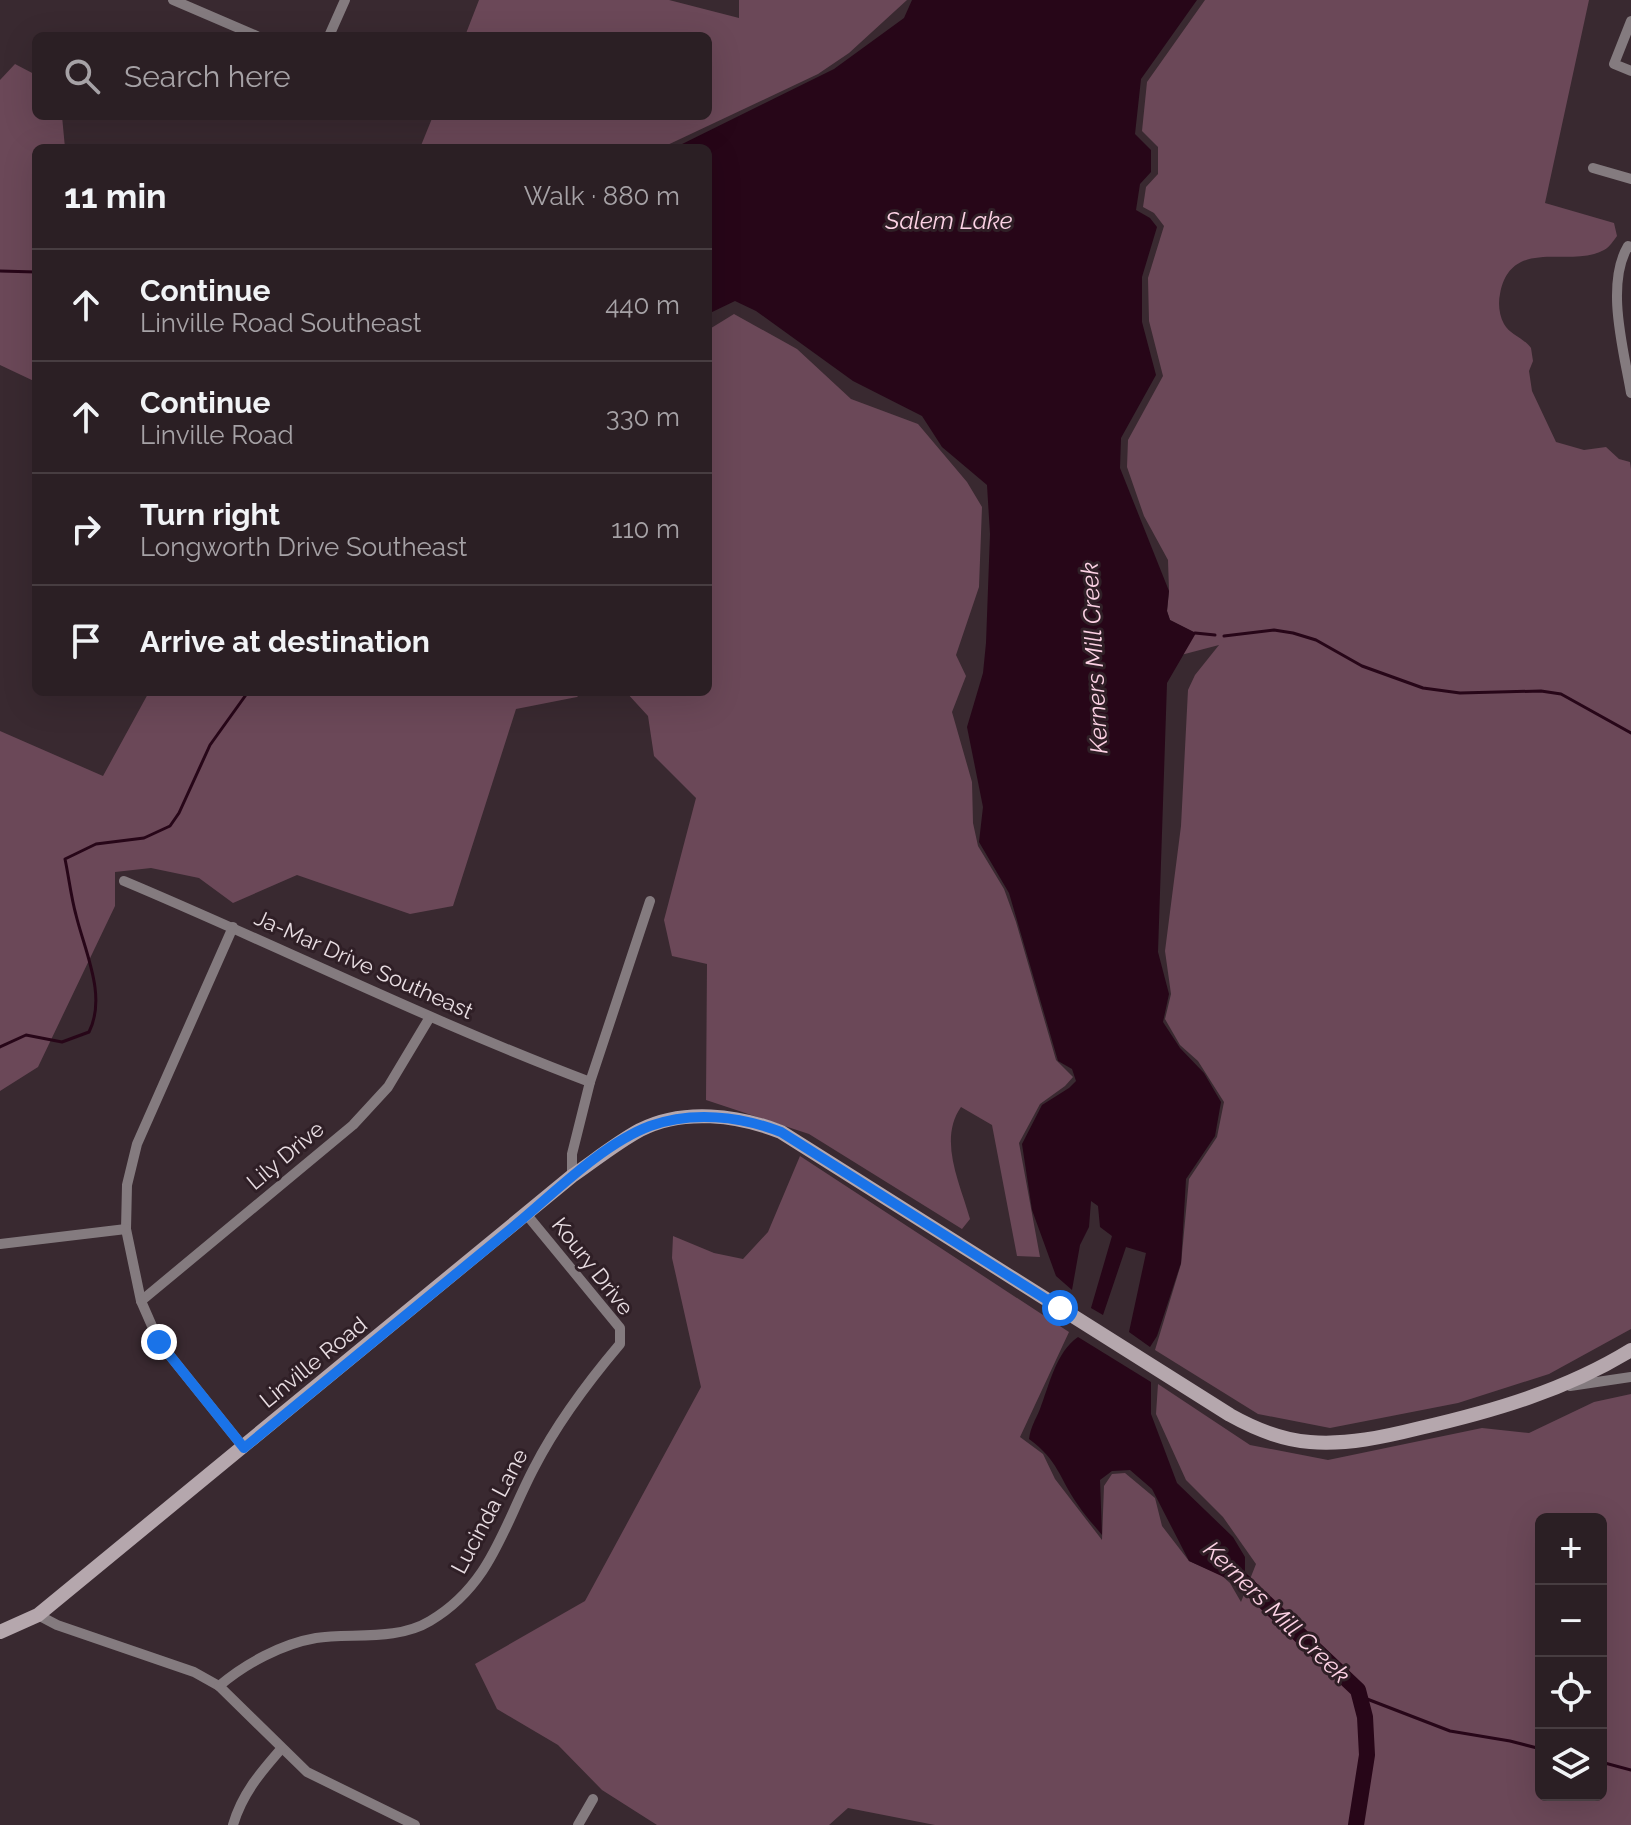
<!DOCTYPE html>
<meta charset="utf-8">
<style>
body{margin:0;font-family:Raleway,sans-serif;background:#33272c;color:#f1f3f6}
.controls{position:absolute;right:24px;bottom:24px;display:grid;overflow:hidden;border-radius:12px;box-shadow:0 8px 32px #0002}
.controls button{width:72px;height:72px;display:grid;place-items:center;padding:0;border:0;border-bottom:2px solid #473d41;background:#2b1f24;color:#f1f3f6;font:40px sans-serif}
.stop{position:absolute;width:24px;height:24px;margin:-18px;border:6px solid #1a73e8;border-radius:50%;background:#fff}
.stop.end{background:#1a73e8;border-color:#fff;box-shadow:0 2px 8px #0008}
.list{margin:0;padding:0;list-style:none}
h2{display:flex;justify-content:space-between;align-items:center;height:104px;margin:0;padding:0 32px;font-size:34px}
h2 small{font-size:26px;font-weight:400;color:#a6a2a6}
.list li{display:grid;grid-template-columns:52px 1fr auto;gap:24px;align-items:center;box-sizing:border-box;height:112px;padding:0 32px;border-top:2px solid #473d41}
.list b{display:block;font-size:30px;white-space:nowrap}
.list p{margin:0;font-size:26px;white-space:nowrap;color:#a6a2a6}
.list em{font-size:26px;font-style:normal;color:#a6a2a6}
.icon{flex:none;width:44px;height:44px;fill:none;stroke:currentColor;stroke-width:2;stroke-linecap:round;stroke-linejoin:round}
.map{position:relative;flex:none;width:1631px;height:1825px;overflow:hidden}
.search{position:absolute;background:#2b1f24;box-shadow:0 8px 32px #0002;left:32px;top:32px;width:680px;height:88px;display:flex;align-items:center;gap:20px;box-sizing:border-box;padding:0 28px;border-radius:12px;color:#a6a2a6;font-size:30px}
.panel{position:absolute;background:#2b1f24;box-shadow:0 8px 32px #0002;left:32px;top:144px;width:680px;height:552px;border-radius:12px}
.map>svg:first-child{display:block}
.green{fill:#6b4858;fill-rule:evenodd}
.water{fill:#270618}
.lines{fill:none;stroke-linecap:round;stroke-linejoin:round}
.stream{stroke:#270618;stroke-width:3}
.river{stroke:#270618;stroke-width:16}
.street{stroke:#847b7f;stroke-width:10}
.secondary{stroke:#b5a7ad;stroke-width:14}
.route{stroke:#1a73e8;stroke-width:10}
.labels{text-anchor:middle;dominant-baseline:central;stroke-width:6;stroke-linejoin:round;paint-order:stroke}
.street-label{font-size:22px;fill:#e9dee3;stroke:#2f1f26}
.water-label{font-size:24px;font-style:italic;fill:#fdd2e5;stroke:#2f1f26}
</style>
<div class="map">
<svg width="1631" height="1825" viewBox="0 0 1631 1825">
<rect width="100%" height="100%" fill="#392930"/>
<g class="green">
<polygon points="479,0 669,0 739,18 739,0 907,0 849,53 818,74 661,148 420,148 433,116 708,116 708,36 465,36"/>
<path d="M1205 0H1589L1545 203 1614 223 1617 236C1613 241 1610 247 1604 250 1570 269 1511 235 1500 294 1498 303 1499 315 1504 324 1510 335 1524 338 1531 348L1533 361 1529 371 1532 391 1556 442 1584 450 1606 447 1619 459 1630 462 1631 469V1329L1549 1374 1458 1403 1330 1428 1258 1414 1155 1350 1181 1264 1189 1179 1217 1137 1224 1102 1198 1061 1180 1045 1165 1019 1171 994 1165 951 1181 826 1188 690 1195 675 1219 645 1181 655 1195 633 1170 620 1167 611 1169 591 1168 560 1144 516 1127 467 1128 440 1163 376 1149 321 1148 278 1164 226 1154 213 1143 207 1146 187 1158 174V147L1142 131 1147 82Z"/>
<polygon points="15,64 36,75 36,116 62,116 65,148 36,148 36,382 0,365 0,80"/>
<path d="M734 314 797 349 851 399 918 424 967 482 982 507 979 587 956 655 966 676 952 712 972 782 973 823 978 846 1004 889 1016 922 1056 1060 1073 1077 1065 1086 1040 1104 1019 1143 1040 1257 1017 1256 992 1125 961 1107C938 1140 960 1183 970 1219L962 1229 809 1134 706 1100 707 964 672 956 664 920 696 798 654 756 648 716 626 692H708V330Z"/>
<polygon points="149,692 582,692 577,697 516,709 453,906 410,914 297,875 233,903 199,878 151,868 115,872 115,906 38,1067 0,1091 0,731 103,776"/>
<path d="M800 1156 1069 1332 1020 1437 1043 1454 1055 1479 1102 1540 1104 1486 1112 1474 1125 1473 1155 1498 1162 1526 1189 1561 1221 1575 1230 1583 1241 1602 1256 1564 1223 1517 1186 1480 1156 1414 1158 1384 1250 1445 1328 1460 1482 1428 1529 1433 1594 1402 1631 1394V1825H935L848 1808 829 1825H657L602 1790 558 1745 497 1709 475 1664 585 1601 701 1387 672 1258 673 1236 714 1253 743 1259 768 1232ZM1541 1519H1601V1795H1541Z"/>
</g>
<g class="water">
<polygon points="912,0 1197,0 1141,79 1135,134 1151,150 1151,172 1140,184 1136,210 1150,218 1157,227 1142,277 1142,322 1156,375 1121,438 1120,468 1169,591 1167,611 1170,620 1196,633 1167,683 1158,952 1169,994 1163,1022 1180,1048 1204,1073 1221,1102 1215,1136 1186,1179 1181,1263 1157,1336 1150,1347 1129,1332 1146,1253 1126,1247 1103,1315 1091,1308 1112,1236 1100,1227 1098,1206 1091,1201 1089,1227 1080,1245 1072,1290 1056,1276 1032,1210 1022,1144 1042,1105 1069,1088 1076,1081 1072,1069 1058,1061 1009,893 979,842 983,807 967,727 983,673 986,643 990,534 987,485 942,447 922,416 853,381 756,311 735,301 708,314 708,148 674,148 834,69 904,18"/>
<path d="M1078 1337 1151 1382V1414L1177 1483 1233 1537 1245 1557V1581L1228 1579 1189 1561 1152 1489 1130 1470 1112 1471 1100 1480 1102 1535C1094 1525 1085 1516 1078 1505 1059 1478 1059 1461 1029 1439 1031 1426 1035 1421 1040 1409 1049 1386 1056 1352 1078 1337Z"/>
</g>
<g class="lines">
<g class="stream">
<polyline points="0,271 36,272"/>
<polyline points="1195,633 1215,635"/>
<polyline points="1224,636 1274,630 1293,633 1316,640 1362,666 1423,688 1460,693 1541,691 1561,694 1631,733"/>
<path d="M0 1047 26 1035 62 1042 89 1032C107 996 85 952 76 915 71 897 69 878 65 859L96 844 144 838 170 826 179 813 210 745 248 692"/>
<polyline points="1358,1690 1367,1699 1450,1731 1510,1741 1541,1749"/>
<polyline points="1601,1762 1631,1770"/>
</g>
<polyline class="river" points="1229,1568 1358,1690 1365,1717 1367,1755 1356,1825"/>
<g class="street">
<polyline points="173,0 257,36"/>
<polyline points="1631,21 1614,64 1631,71"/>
<polyline points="329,36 345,0"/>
<polyline points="1593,168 1631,179"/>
<path d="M1631 247 1628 246C1605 285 1624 351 1631 393"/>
<path d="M124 881C279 946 431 1022 590 1082"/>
<polyline points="233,927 137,1144 127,1185 126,1229 141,1301 159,1342 244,1448"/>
<polyline points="572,1176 572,1154 590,1082 650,901"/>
<polyline points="0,1244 126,1229"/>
<polyline points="141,1301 353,1125 388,1087 430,1017"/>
<polyline points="1570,1386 1631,1377"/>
<polyline points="38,1615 57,1625 194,1672 219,1686 307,1772 415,1825"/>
<path d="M219 1686C245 1664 281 1644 316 1638 352 1633 397 1641 430 1621 491 1585 503 1527 534 1468 557 1423 587 1383 620 1344V1328L527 1215"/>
<path d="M233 1825C242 1794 260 1773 281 1749"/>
<polyline points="578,1825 593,1799"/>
</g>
<path class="secondary" d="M0 1632 38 1615 572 1176C594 1161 616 1143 640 1130 683 1108 738 1115 781 1132L1230 1415C1255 1429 1281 1440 1310 1442 1347 1445 1384 1437 1420 1428 1494 1411 1566 1390 1631 1350"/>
</g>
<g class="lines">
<path class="route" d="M159 1342 244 1448C333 1374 423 1301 513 1227 552 1195 602 1144 650 1126 692 1111 740 1116 781 1132L1060 1308"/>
</g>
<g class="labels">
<g class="street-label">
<text transform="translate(364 964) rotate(24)">Ja-Mar Drive Southeast</text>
<text transform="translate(285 1155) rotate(-40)">Lily Drive</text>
<text transform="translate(593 1266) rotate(52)">Koury Drive</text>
<text transform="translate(313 1362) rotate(-39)">Linville Road</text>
<text transform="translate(489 1511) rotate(-62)">Lucinda Lane</text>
</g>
<g class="water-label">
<text x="949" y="220">Salem Lake</text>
<text transform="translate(1094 658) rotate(-93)">Kerners Mill Creek</text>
<text transform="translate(1277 1612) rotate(44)">Kerners Mill Creek</text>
</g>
</g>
</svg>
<div class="controls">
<button>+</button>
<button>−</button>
<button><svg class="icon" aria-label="locate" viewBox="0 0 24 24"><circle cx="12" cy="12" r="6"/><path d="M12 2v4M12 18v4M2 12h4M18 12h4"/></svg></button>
<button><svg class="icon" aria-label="layers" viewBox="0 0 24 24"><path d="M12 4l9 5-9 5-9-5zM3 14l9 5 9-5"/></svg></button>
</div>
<div class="stop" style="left:1060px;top:1308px"></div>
<div class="stop end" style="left:159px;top:1342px"></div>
<div class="search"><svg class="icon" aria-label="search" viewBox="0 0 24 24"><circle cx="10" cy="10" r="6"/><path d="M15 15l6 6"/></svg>Search here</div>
<section class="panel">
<h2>11 min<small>Walk · 880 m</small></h2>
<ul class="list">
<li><svg class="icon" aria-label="ahead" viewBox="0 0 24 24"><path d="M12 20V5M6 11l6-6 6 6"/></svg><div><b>Continue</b><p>Linville Road Southeast</p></div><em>440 m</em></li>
<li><svg class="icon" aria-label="ahead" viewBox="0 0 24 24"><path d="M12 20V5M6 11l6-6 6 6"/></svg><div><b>Continue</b><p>Linville Road</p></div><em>330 m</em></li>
<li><svg class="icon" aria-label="right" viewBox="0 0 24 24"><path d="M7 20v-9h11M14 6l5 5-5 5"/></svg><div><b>Turn right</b><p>Longworth Drive Southeast</p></div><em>110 m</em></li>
<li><svg class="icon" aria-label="arrive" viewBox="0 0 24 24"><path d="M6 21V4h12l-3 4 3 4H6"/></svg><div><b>Arrive at destination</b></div></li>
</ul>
</section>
</div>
